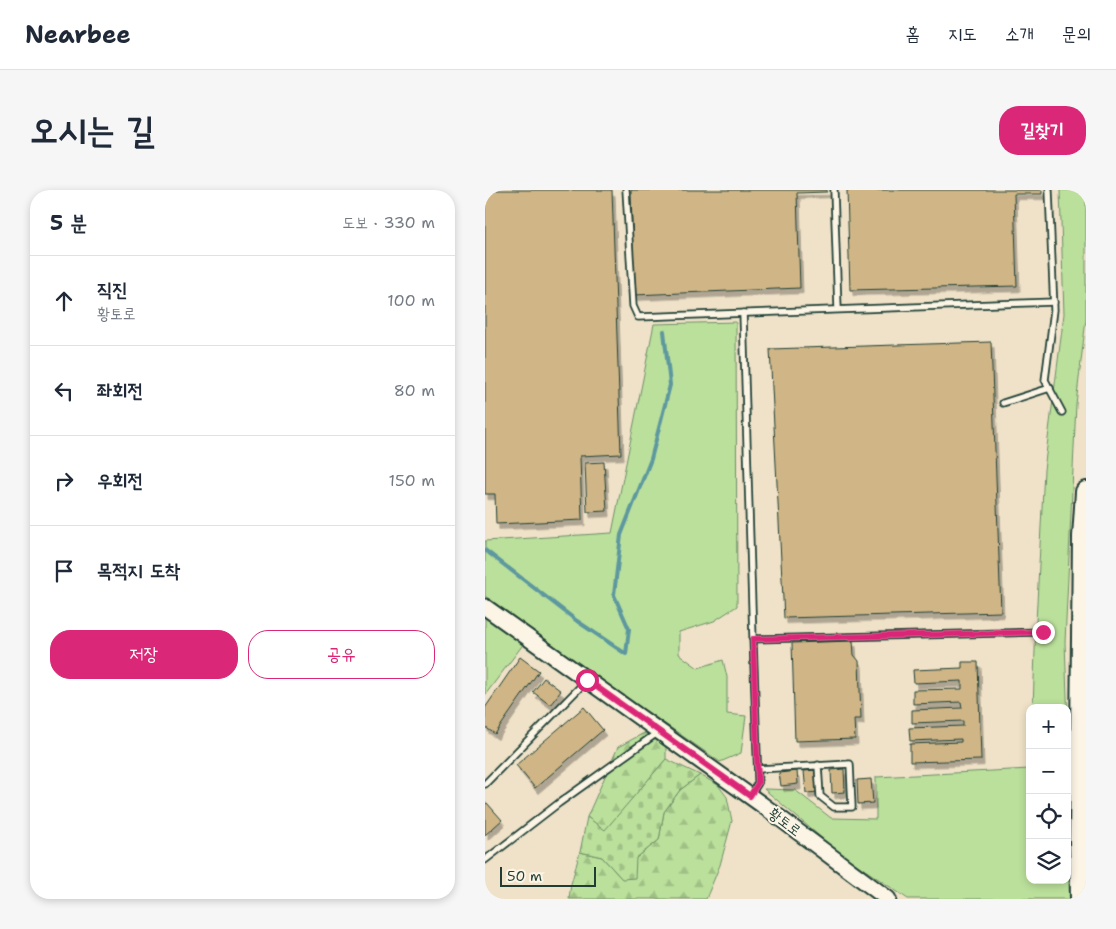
<!DOCTYPE html>
<html lang="ko">
<meta charset="utf-8">
<style>
body{margin:0;font-family:"Shantell Sans","Poor Story",sans-serif;background:#f6f6f7;color:#1f2937}
.controls{position:absolute;right:15px;bottom:15px;display:grid;overflow:hidden;border-radius:10px;box-shadow:0 2px 8px #0003}
.controls button{width:45px;height:45px;display:grid;place-items:center;padding:0;border:0;border-bottom:1px solid #e0e1e3;background:#fff;color:#1f2937;font:25px sans-serif}
.scale{position:absolute;left:15px;bottom:12px;width:96px;box-sizing:border-box;padding-left:5px;border:2px solid #1f3d34;border-top:0;font-size:14px;line-height:18px;white-space:nowrap;color:#1f3d34;-webkit-text-stroke:4px #fcf5e5;paint-order:stroke}
.stop{position:absolute;width:15px;height:15px;margin:-11px;border:4px solid #db2777;border-radius:50%;background:#fff}
.stop.end{background:#db2777;border-color:#fff;box-shadow:0 1px 5px #0008}
.list{margin:0;padding:0;list-style:none}
h2{display:flex;justify-content:space-between;align-items:center;height:65px;margin:0;padding:0 20px;font-size:21px}
h2 small{font-size:16px;font-weight:400;color:#747a83}
.list li{display:grid;grid-template-columns:32px 1fr auto;gap:15px;align-items:center;box-sizing:border-box;height:90px;padding:0 20px;border-top:1px solid #e0e1e3}
.list b{display:block;font-size:19px;white-space:nowrap}
.list p{margin:0;font-size:16px;white-space:nowrap;color:#747a83}
.list em{font-size:16px;font-style:normal;color:#747a83}
.actions{display:flex;gap:10px;padding:15px 20px}
.actions a{flex:1;padding:11px 0;border:1px solid #db2777;border-radius:20px;text-align:center;font-size:18px;color:#db2777}
.actions .main{background:#db2777;color:#fff}
.icon{flex:none;width:28px;height:28px;fill:none;stroke:currentColor;stroke-width:2;stroke-linecap:round;stroke-linejoin:round}
.map{position:relative;flex:none;width:601px;height:709px;overflow:hidden;border-radius:20px}
header{display:flex;align-items:center;gap:30px;box-sizing:border-box;height:70px;padding:0 25px;background:#fff;border-bottom:1px solid #e0e1e3}
header strong{font-size:24px}
nav{display:flex;gap:28px;margin-inline-start:auto;font-size:18px}
.intro{display:flex;align-items:center;justify-content:space-between;box-sizing:border-box;height:120px;padding:0 30px}
h1{margin:0;font-size:35px}
.button{padding:12px 22px;border-radius:20px;background:#db2777;color:#fff;font-size:18px;font-weight:700}
main{display:flex;gap:30px;padding:0 30px}
aside{flex:1;background:#fff;border-radius:20px;box-shadow:0 2px 8px #0003}
.map>svg:first-child{display:block}
.grass{fill:#bbe09b;stroke:#6d8e68}
.forest{fill:url(#forest-firs);stroke:#6d8e68}
.cemetery{fill:url(#cemetery-stones);stroke:#6d8e68}
.lines{fill:none;stroke-linecap:round;stroke-linejoin:round}
.stream{stroke:#5d989f;stroke-width:4}
.building{fill:#d0b686;stroke:#1f3d34;filter:url(#shadow)}
.lane-casing{stroke:#1f3d34;stroke-width:9}
.secondary-casing{stroke:#1f3d34;stroke-width:19}
.highway-casing{stroke:#1f3d34;stroke-width:24}
.lane{stroke:#fcf5e5;stroke-width:5.5}
.secondary{stroke:#fcf5e5;stroke-width:15}
.highway{stroke:#fcf5e5;stroke-width:20}
.route{stroke:#db2777;stroke-width:6}
.labels{text-anchor:middle;dominant-baseline:central;stroke-width:4;stroke-linejoin:round;paint-order:stroke}
.street-label{font-size:15px;fill:#1f3d34;stroke:#fcf5e5}
</style>
<header>
<strong>Nearbee</strong>
<nav><a>홈</a><a>지도</a><a>소개</a><a>문의</a></nav>
</header>
<div class="intro"><h1>오시는 길</h1><a class="button">길찾기</a></div>
<main>
<aside>
<h2>5 분<small>도보 · 330 m</small></h2>
<ul class="list">
<li><svg class="icon" aria-label="ahead" viewBox="0 0 24 24"><path d="M12 20V5M6 11l6-6 6 6"/></svg><div><b>직진</b><p>황토로</p></div><em>100 m</em></li>
<li><svg class="icon" aria-label="left" viewBox="0 0 24 24"><path d="M17 20v-9H6M10 6l-5 5 5 5"/></svg><div><b>좌회전</b></div><em>80 m</em></li>
<li><svg class="icon" aria-label="right" viewBox="0 0 24 24"><path d="M7 20v-9h11M14 6l5 5-5 5"/></svg><div><b>우회전</b></div><em>150 m</em></li>
<li><svg class="icon" aria-label="arrive" viewBox="0 0 24 24"><path d="M6 21V4h12l-3 4 3 4H6"/></svg><div><b>목적지 도착</b></div></li>
</ul>
<div class="actions"><a class="main">저장</a><a>공유</a></div>
</aside>
<div class="map">
<svg width="601" height="709" viewBox="0 0 601 709">
<defs>
<pattern id="forest-firs" width="22" height="20" patternUnits="userSpaceOnUse" patternTransform="scale(1.25)"><rect width="22" height="20" fill="#bbe09b"/><path d="M5 1l3.5 6h-7zM16 11l3.5 6h-7z" fill="#a0c186"/></pattern>
<pattern id="cemetery-stones" width="16" height="16" patternUnits="userSpaceOnUse" patternTransform="scale(1.25)"><rect width="16" height="16" fill="#bbe09b"/><path d="M2 7V4a2 2 0 0 1 4 0v3zM10 15v-3a2 2 0 0 1 4 0v3z" fill="#a0c186"/></pattern>
<filter id="shadow"><feDropShadow dx="3" dy="5.5" stdDeviation="0" flood-color="#0004"/></filter>
</defs>
<rect width="100%" height="100%" fill="#efe2c8"/>
<filter id="ink" filterUnits="userSpaceOnUse"><feTurbulence type="fractalNoise" baseFrequency=".02" numOctaves="2"/><feDisplacementMap in="SourceGraphic" scale="10" xChannelSelector="R" yChannelSelector="G"/><feConvolveMatrix kernelMatrix="1 2 1 2 8 2 1 2 1" color-interpolation-filters="sRGB"/></filter>
<g filter="url(#ink)">
<g class="grass">
<polygon points="575,0 601,0 601,129 591,214 580,452 585,589 586,709 423,709 352,661 279,599 310,600 346,628 391,629 391,587 545,579 545,690 582,690 582,518 548,518 551,432 559,280 579,124"/>
<polygon points="251,132 252,416 229,431 194,442 194,464 213,478 238,470 242,487 242,524 261,526 256,563 235,572 134,502 0,406 0,351 127,343 169,134"/>
<polygon points="0,425 40,452 0,505"/>
</g>
<g class="forest">
<polygon points="159,543 181,556 181,569 120,641 102,627 133,557"/>
<polygon points="215,585 233,595 242,607 247,631 235,675 221,709 84,709 86,694 95,662 117,667 137,689 151,668 174,650 179,622 195,600"/>
</g>
<polygon class="cemetery" points="181,569 215,585 195,600 179,622 174,650 151,668 150,688 137,689 117,667 95,662 102,627 120,640"/>
<g class="lines">
<polyline class="stream" points="0,360 92,431 141,464 144,439 129,405 136,345 166,269 185,195 179,141"/>
</g>
<g class="building">
<polygon points="0,0 127,0 136,264 95,266 97,330 11,334 10,304 0,304"/>
<polygon points="146,0 342,0 342,2 312,3 315,98 149,105"/>
<polygon points="362,0 557,0 557,4 529,4 532,96 365,100"/>
<polygon points="506,152 516,422 299,428 285,159"/>
<polygon points="119,272 122,321 102,322 100,273"/>
<polygon points="368,451 369,465 374,471 376,529 369,529 370,549 310,551 307,453"/>
<polygon points="35,467 54,481 10,544 0,537 0,518"/>
<polygon points="477,472 493,472 496,570 425,572 425,554 476,552 476,549 425,551 424,538 478,536 478,531 427,533 427,520 477,518 476,512 428,514 428,500 477,499 477,491 429,493 428,480 477,478"/>
<polygon points="59,488 76,501 65,515 48,502"/>
<polygon points="99,517 118,540 50,598 31,575"/>
<polygon points="359,579 360,602 347,603 346,580"/>
<polygon points="332,580 334,602 321,603 319,581"/>
<polygon points="312,581 313,594 296,596 294,583"/>
<polygon points="386,589 388,613 373,614 372,590"/>
<polygon points="2,613 17,630 0,645 0,614"/>
</g>
<g class="lines">
<g class="lane-casing">
<g id="lane">
<polyline points="141,0 148,116 153,127 569,112"/>
<polyline points="349,0 353,119"/>
<polyline points="564,0 569,120 560,190 577,222"/>
<polyline points="258,123 268,449 558,442"/>
<polyline points="518,213 565,198"/>
<polyline points="273,579 365,574 367,617 349,617 335,606 333,575"/>
<polyline points="0,594 102,490"/>
<polyline points="266,604 273,593 268,449"/>
<polyline points="0,670 74,613 172,543"/>
</g>
</g>
<g class="secondary-casing">
<polyline id="secondary" points="0,417 276,614 403,709"/>
</g>
<g class="highway-casing">
<polyline id="highway" points="596,709 595,650 598,347 601,302"/>
</g>
<use href="#lane" class="lane"/>
<use href="#secondary" class="secondary"/>
<use href="#highway" class="highway"/>
</g>
</g>
<g class="lines" filter="url(#ink)">
<polyline class="route" points="102,490 265,606 273,593 268,449 558,442"/>
</g>
<g class="labels">
<g class="street-label">
<text transform="translate(300 632) rotate(37)">황토로</text>
</g>
</g>
</svg>
<div class="controls">
<button>+</button>
<button>−</button>
<button><svg class="icon" aria-label="locate" viewBox="0 0 24 24"><circle cx="12" cy="12" r="6"/><path d="M12 2v4M12 18v4M2 12h4M18 12h4"/></svg></button>
<button><svg class="icon" aria-label="layers" viewBox="0 0 24 24"><path d="M12 4l9 5-9 5-9-5zM3 14l9 5 9-5"/></svg></button>
</div>
<div class="scale">50 m</div>
<div class="stop" style="left:102px;top:490px"></div>
<div class="stop end" style="left:558px;top:442px"></div>
</div>
</main>
